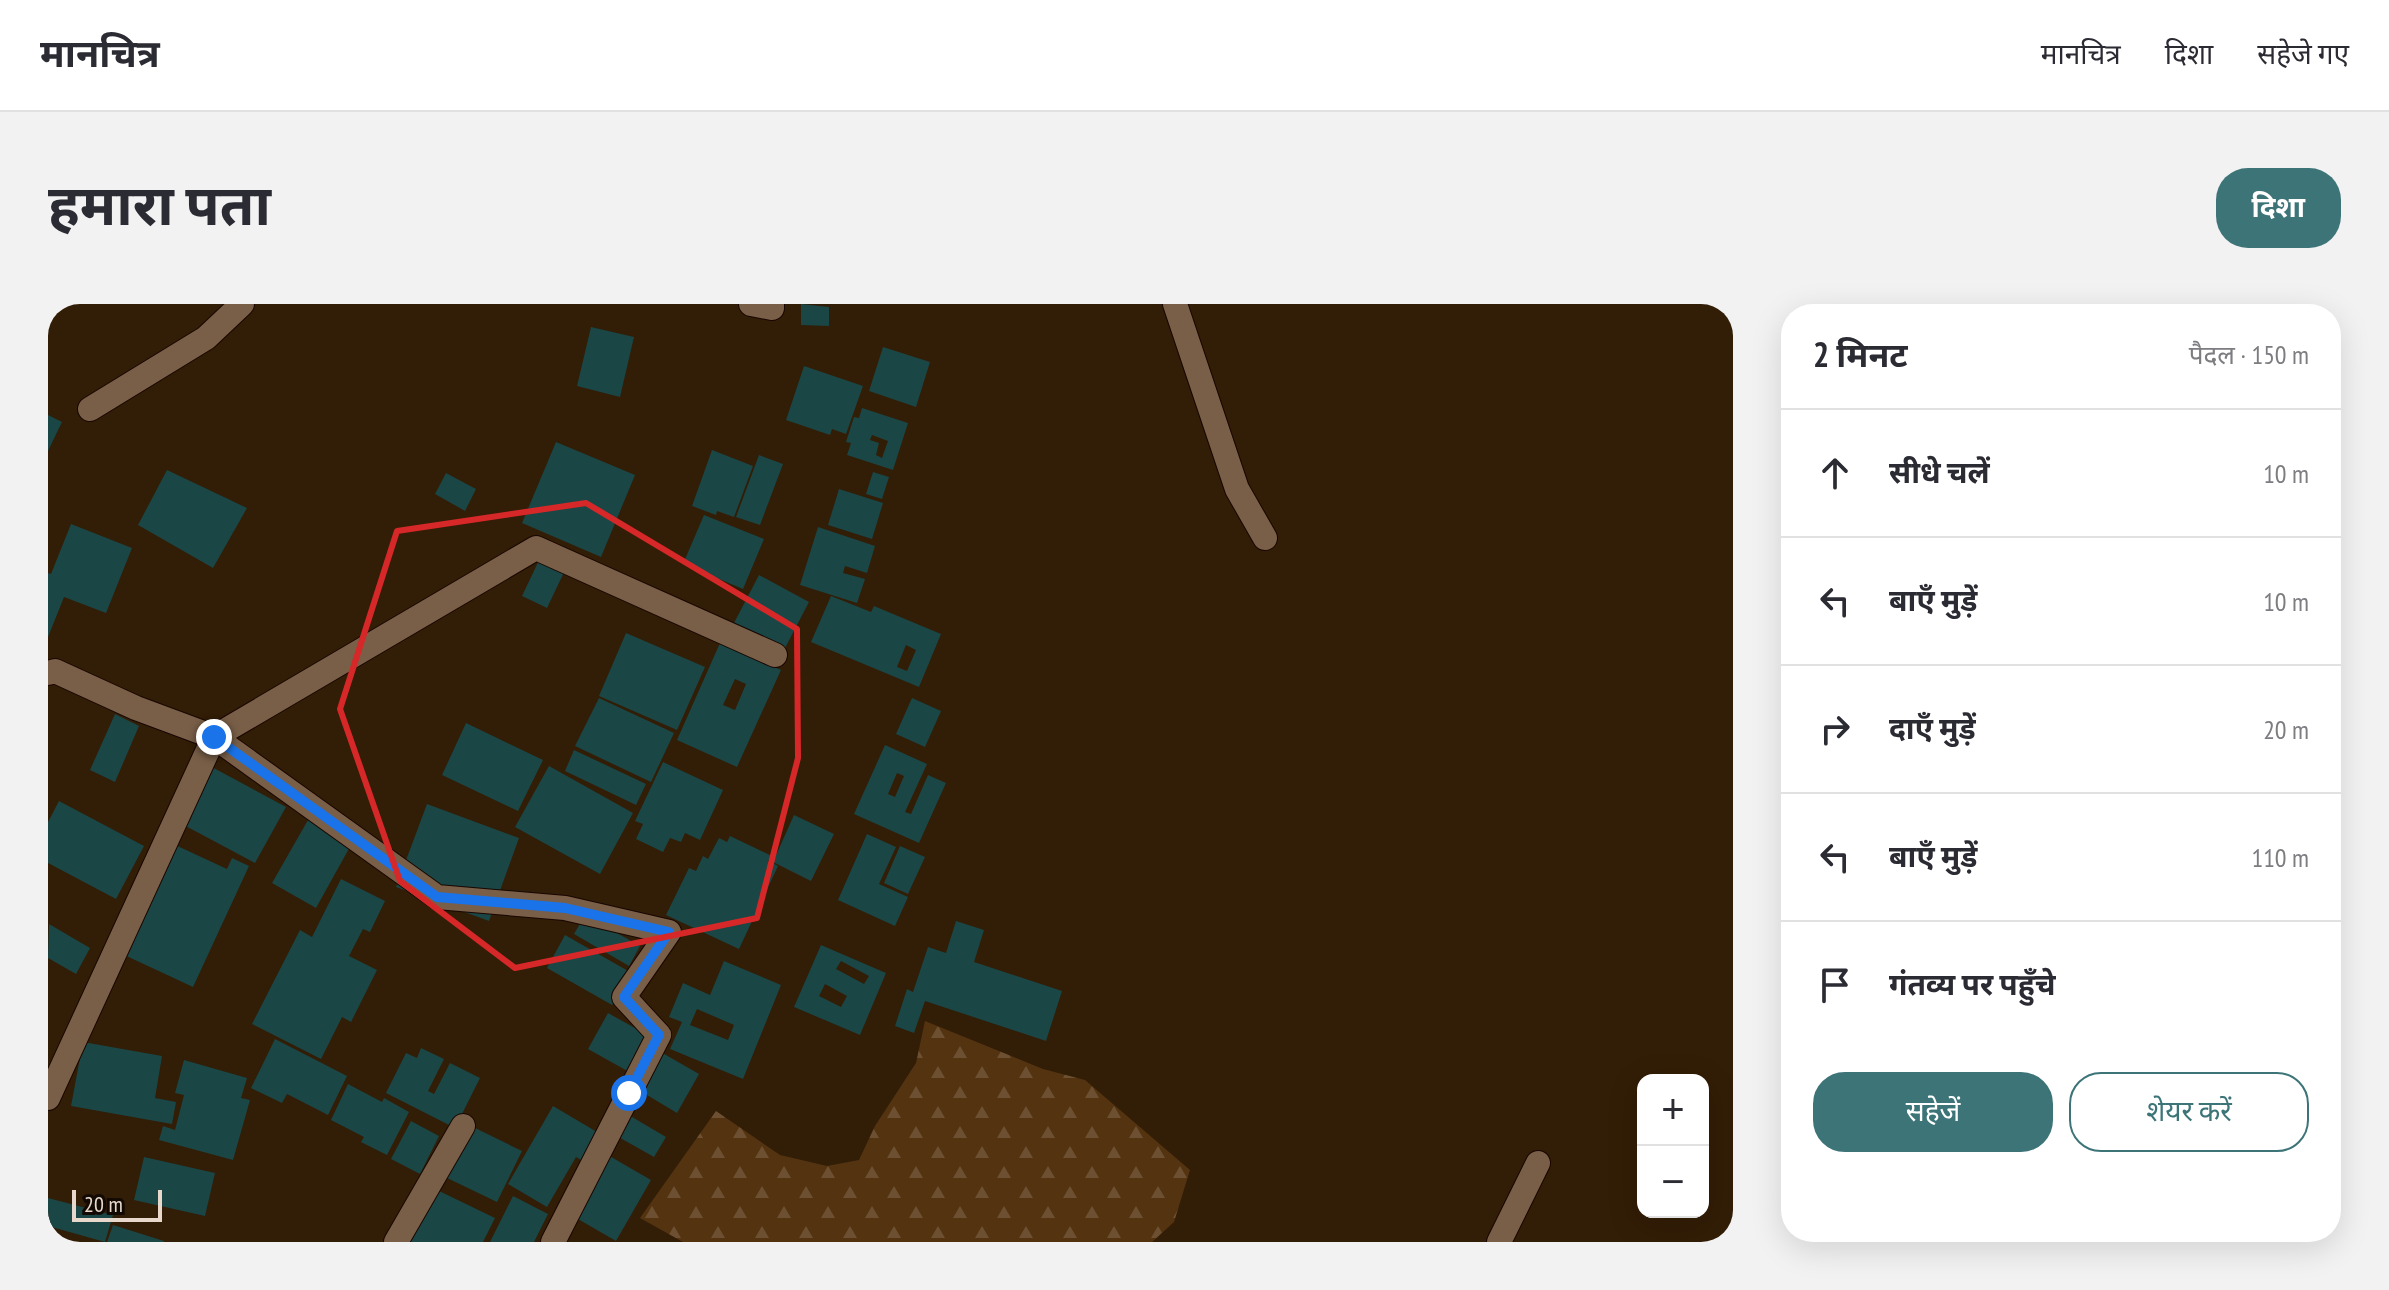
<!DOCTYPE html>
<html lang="hi">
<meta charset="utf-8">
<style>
body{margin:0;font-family:"PT Sans Narrow","Noto Sans Devanagari",sans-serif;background:#f2f2f3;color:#2b2b33}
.controls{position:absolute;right:24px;bottom:24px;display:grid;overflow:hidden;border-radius:16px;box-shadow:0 8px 32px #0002}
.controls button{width:72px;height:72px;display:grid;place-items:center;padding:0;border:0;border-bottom:2px solid #e1e1e2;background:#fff;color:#2b2b33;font:40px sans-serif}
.scale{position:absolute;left:24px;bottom:20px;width:90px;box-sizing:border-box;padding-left:8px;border:4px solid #e7d8cb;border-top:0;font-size:22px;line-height:28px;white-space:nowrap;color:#e7d8cb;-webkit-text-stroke:6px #130903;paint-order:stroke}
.stop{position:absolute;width:24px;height:24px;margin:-18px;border:6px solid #1a73e8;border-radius:50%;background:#fff}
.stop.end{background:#1a73e8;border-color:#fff;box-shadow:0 2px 8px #0008}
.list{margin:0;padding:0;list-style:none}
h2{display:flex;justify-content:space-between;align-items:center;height:104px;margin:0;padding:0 32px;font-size:34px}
h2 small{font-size:26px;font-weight:400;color:#7c7c81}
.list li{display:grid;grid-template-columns:52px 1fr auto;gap:24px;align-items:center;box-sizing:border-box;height:128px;padding:0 32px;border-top:2px solid #e1e1e2}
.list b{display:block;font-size:30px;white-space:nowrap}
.list em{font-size:26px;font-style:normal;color:#7c7c81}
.actions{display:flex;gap:16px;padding:24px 32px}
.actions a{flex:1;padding:18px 0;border:2px solid #3d7478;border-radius:32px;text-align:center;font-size:28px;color:#3d7478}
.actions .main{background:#3d7478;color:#fff}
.icon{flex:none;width:44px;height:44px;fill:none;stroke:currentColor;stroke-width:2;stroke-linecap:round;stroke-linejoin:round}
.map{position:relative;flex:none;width:1685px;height:938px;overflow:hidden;border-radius:32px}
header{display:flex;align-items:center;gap:48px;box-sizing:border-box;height:112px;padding:0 40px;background:#fff;border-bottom:2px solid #e1e1e2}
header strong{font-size:38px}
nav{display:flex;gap:44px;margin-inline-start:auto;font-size:28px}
.intro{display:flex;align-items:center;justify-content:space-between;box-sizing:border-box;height:192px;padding:0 48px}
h1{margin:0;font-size:56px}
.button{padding:20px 36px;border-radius:32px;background:#3d7478;color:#fff;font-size:28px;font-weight:700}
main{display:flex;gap:48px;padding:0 48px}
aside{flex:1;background:#fff;border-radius:32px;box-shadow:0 8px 32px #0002}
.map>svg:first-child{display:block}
.forest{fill:url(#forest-firs)}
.building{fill:#1a4646;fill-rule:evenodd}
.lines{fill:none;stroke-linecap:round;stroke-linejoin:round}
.minor-casing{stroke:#190600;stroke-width:26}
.minor{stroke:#795f48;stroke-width:24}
.route{stroke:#1a73e8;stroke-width:10}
.marked{fill:none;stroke:#d62828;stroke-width:6;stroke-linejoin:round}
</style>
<header>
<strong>मानचित्र</strong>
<nav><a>मानचित्र</a><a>दिशा</a><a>सहेजे गए</a></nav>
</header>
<div class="intro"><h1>हमारा पता</h1><a class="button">दिशा</a></div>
<main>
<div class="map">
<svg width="1685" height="938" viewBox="0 0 1685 938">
<defs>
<pattern id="forest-firs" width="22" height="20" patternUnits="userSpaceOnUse" patternTransform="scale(2)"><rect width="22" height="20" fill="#543310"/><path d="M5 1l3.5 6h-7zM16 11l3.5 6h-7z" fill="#6d5031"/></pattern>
</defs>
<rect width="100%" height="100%" fill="#321d06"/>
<polygon class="forest" points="877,717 995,765 1037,776 1142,866 1126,918 1104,938 635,938 592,914 668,807 732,851 779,862 811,856 827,822 868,759"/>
<g class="building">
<polygon points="753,0 781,3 781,22 753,21"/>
<polygon points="543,23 586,33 572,93 529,82"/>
<polygon points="835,43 882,58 868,103 821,87"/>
<polygon points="756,62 815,82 798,130 784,125 782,131 738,116"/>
<path d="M814 104 860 119 845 166 799 151 803 139 798 138 806 113 811 114ZM824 131 840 137 834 154 828 151 831 139 822 136Z"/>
<polygon points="0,111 14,118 0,147"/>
<polygon points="508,138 587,171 553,253 474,219"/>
<polygon points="664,146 705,162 686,213 669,207 668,211 644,202"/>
<polygon points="711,151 735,160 712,221 688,213"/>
<polygon points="119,166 199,204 165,264 90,221"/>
<polygon points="825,168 841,173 834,195 818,190"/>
<polygon points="398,169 428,185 417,207 387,190"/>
<polygon points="791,185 835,199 824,235 780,221"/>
<polygon points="656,211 716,235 695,285 635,260"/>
<polygon points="23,220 84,244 58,309 16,293 0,333 0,269 3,270"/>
<polygon points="770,223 827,242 819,269 797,262 795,269 817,275 809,299 752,281"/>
<polygon points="494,250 519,262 499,304 474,292"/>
<polygon points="711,271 761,298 736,346 686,319"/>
<path d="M783 292 823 308 826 302 893 330 871 383 763 338ZM858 341 868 346 859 367 849 363Z"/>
<polygon points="578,329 657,363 629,426 551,392"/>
<path d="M672 339 733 366 689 463 629 436ZM687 375 698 380 687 406 675 401Z"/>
<polygon points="551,394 626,429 603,478 527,442"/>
<polygon points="864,394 893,407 877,443 848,430"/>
<polygon points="67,410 91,422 67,478 42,466"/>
<polygon points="418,419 495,456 470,507 394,471"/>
<path d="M837 441 879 460 857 508 863 510 880 471 898 479 871 539 806 510ZM849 469 856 472 847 493 840 490Z"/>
<polygon points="526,446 598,480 588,501 517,467"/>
<polygon points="615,458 675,486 652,536 637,529 633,538 622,534 615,548 588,535 595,520 587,517"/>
<polygon points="162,462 238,503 207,559 132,519"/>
<polygon points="501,462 585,509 552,570 467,523"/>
<polygon points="11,497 96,542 68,595 0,559 0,518"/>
<polygon points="379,500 471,534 441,617 348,583"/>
<polygon points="746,511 786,530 763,577 725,558"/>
<polygon points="260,516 303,541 268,604 224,579"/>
<polygon points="819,530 848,543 831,580 860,593 847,622 790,596"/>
<polygon points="682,532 724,552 722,556 719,556 730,562 691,645 618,611 641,564 648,567 655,552 660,555 671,534 679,538"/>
<polygon points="123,539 179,565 184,554 201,562 145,683 72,649"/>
<polygon points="852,542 877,553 860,590 836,579"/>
<polygon points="293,575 337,597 322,628 315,625 301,652 329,666 303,718 294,713 273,755 204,720 252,626 264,633"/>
<polygon points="537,611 592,642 581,662 526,630"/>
<polygon points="908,617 936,626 926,658 1014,687 998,737 877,697 866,729 847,722 859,685 865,688 880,643 898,649"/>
<polygon points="1,620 42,644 28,670 0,654"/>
<polygon points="517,631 582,668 564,701 499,664"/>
<path d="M773 641 838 669 812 731 746 703ZM793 657 821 672 816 680 788 665ZM777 680 799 692 793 703 771 692Z"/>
<path d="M676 657 733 681 695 775 622 745 634 718 621 713 635 679 662 691ZM649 705 686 721 680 736 642 721Z"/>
<polygon points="560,709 603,733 583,769 540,745"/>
<polygon points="227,735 299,772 280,811 239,790 234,799 203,784"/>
<polygon points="35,738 114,752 107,794 128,798 124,820 23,802"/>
<polygon points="373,744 396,755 380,787 386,790 402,759 432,774 407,824 338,789 358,749 369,754"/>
<polygon points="611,747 651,770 629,809 589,785"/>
<polygon points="136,756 199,774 193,794 202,796 185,856 111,836 115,822 127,826 136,791 127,789"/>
<polygon points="300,780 334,798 336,794 361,808 339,851 313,838 316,833 283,816"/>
<polygon points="505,802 554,831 538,859 528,853 499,903 460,880"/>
<polygon points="579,810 618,833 606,853 567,831"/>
<polygon points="363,817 391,832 372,870 343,855"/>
<polygon points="423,822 474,847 449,898 397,873"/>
<polygon points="558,850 603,876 568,937 523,911"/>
<polygon points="96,853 167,869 157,912 86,896"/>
<polygon points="387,885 447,914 435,938 360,938"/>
<polygon points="465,892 500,910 486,938 442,938"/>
<polygon points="0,894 65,911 57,938 0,922"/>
<polygon points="65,921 116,937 116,938 59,938"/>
</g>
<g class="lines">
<g class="minor-casing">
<g id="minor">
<polyline points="703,0 724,4 724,0"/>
<polyline points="1127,0 1189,185 1217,234"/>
<polyline points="42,105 158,34 194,0"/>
<polyline points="0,369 7,367 88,404 166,433 389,593 517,604 621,628 576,693 611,731 505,938"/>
<polyline points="0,794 166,433 488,244 727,351"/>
<polyline points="348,938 415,822"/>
<polyline points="1451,938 1490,859"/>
</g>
</g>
<use href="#minor" class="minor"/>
</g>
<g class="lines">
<polyline class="route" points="166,433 389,593 517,604 621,628 576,693 611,731 581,789"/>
</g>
<path class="marked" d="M538 199 749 325 750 454 709 614 467 664 352 577 292 405 349 227Z"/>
</svg>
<div class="controls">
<button>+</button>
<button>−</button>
</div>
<div class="scale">20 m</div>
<div class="stop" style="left:581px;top:789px"></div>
<div class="stop end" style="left:166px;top:433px"></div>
</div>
<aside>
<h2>2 मिनट<small>पैदल · 150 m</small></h2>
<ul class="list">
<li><svg class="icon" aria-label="ahead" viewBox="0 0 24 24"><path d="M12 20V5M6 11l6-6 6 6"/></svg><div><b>सीधे चलें</b></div><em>10 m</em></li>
<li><svg class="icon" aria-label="left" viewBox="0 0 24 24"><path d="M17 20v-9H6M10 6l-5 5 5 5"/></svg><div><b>बाएँ मुड़ें</b></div><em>10 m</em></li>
<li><svg class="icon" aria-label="right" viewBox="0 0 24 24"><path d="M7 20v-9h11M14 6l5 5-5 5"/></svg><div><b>दाएँ मुड़ें</b></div><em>20 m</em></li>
<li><svg class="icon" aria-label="left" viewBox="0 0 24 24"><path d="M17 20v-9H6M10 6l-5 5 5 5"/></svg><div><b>बाएँ मुड़ें</b></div><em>110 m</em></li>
<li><svg class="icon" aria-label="arrive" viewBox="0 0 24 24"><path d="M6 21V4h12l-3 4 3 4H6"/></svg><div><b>गंतव्य पर पहुँचे</b></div></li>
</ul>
<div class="actions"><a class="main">सहेजें</a><a>शेयर करें</a></div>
</aside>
</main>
